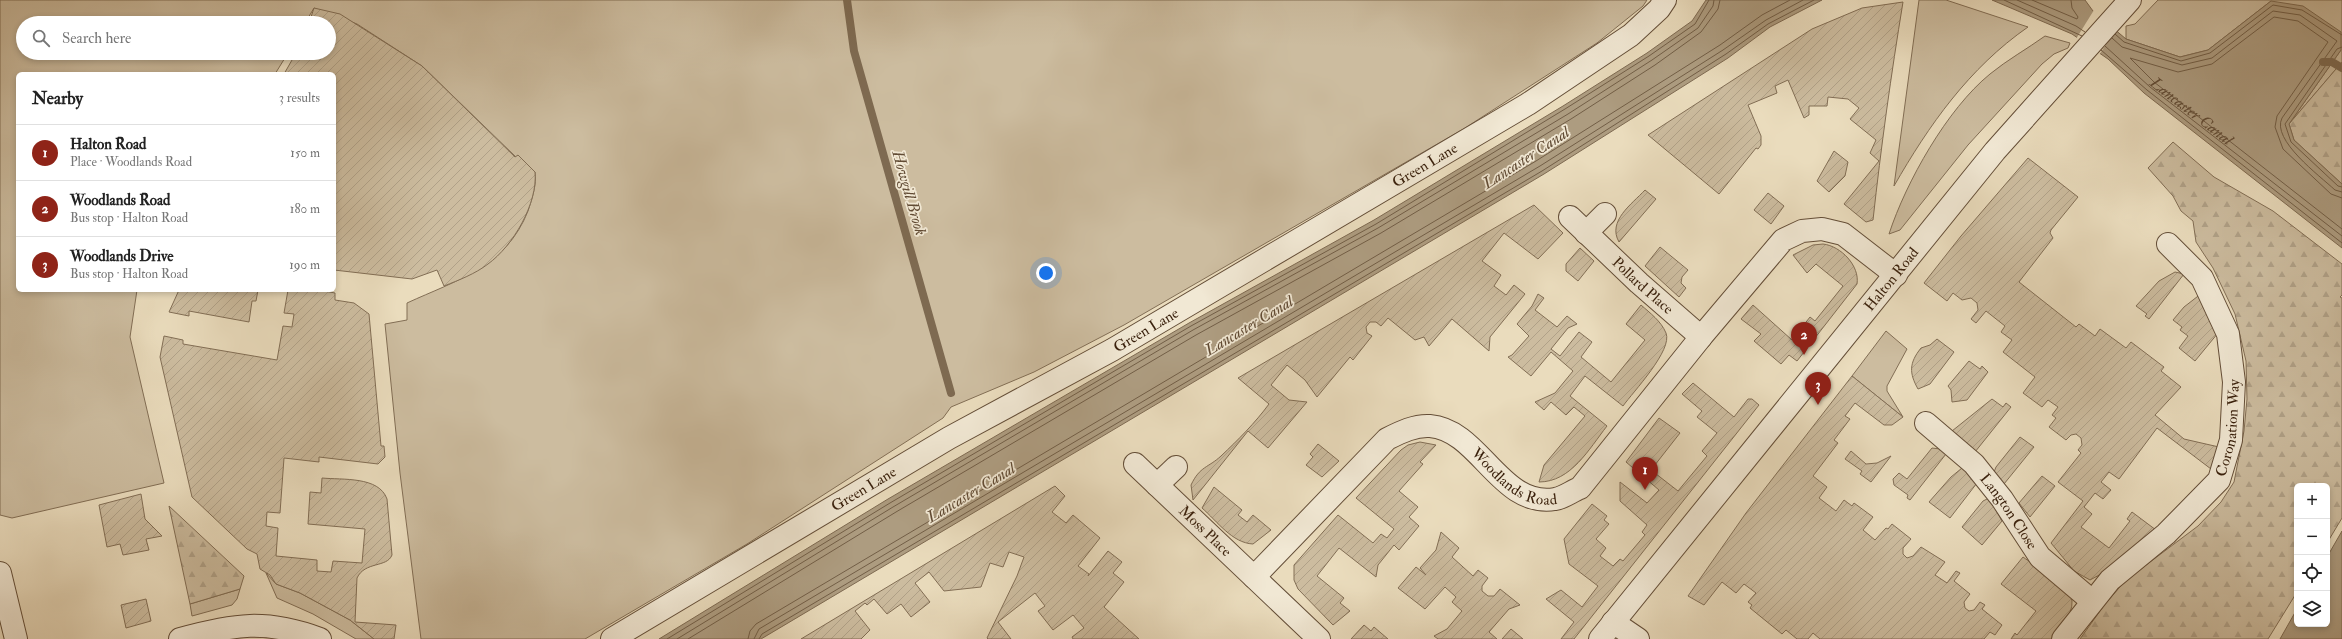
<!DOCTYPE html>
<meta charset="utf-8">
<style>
body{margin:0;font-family:"IM FELL Double Pica",serif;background:#f6f6f6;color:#222}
.controls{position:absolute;right:12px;bottom:12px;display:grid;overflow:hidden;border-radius:6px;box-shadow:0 2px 6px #0003}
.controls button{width:36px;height:36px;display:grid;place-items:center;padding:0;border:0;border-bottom:1px solid #e0e0e0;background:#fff;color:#222;font:20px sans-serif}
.you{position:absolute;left:1046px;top:273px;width:14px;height:14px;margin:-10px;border:3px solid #fff;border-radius:50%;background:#1a73e8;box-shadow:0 0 0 6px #1a73e833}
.badge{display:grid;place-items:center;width:26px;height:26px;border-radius:50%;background:#8f2418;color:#fff;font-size:13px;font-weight:700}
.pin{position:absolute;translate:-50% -33px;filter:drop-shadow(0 1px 2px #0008)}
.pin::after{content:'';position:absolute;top:21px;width:14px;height:12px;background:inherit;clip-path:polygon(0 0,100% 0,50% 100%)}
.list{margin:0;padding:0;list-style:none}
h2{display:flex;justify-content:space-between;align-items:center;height:52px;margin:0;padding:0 16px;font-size:17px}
h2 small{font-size:13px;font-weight:400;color:#767676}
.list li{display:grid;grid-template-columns:26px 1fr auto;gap:12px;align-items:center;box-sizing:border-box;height:56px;padding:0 16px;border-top:1px solid #e0e0e0}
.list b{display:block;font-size:15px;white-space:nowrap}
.list p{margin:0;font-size:13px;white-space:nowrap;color:#767676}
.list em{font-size:13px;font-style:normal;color:#767676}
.icon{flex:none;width:22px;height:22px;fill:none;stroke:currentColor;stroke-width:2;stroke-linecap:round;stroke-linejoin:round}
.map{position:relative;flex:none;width:2342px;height:639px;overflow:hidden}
.search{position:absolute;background:#fff;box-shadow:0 2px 6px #0003;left:16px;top:16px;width:320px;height:44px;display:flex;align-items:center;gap:10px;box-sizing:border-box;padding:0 14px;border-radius:22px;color:#767676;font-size:15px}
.panel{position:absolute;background:#fff;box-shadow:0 2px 6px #0003;left:16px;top:72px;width:320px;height:220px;border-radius:6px}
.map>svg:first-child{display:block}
.grass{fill:#ccbc9f;stroke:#826e55}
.forest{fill:url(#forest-firs);stroke:#826e55}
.garden{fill:url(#garden-furrows);stroke:#826e55}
.water{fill:#ad9c80;stroke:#7e6a51}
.pier{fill:#eadcbd}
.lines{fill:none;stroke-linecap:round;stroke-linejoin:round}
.shore{stroke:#725e46;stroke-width:1}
.stream{stroke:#7e6a51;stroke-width:8}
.minor-casing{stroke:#644e38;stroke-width:24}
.minor{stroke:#f1e8d4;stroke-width:22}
.labels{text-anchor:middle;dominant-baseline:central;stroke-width:3.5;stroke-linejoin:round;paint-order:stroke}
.street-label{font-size:15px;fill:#381f0b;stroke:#f1e8d4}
.water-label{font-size:16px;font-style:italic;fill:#614b34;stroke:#f1e8d4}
</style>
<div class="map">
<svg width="2342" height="639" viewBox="0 0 2342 639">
<defs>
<pattern id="forest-firs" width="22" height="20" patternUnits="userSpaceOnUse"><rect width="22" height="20" fill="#ccbc9f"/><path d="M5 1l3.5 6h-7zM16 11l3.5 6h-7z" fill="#b0a188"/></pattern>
<pattern id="garden-furrows" width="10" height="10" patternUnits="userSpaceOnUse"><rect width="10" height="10" fill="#ccbc9f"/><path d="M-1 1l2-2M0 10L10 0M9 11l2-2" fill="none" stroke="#b0a188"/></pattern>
</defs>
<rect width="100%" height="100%" fill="#eadcbd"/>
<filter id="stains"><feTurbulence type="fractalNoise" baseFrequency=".005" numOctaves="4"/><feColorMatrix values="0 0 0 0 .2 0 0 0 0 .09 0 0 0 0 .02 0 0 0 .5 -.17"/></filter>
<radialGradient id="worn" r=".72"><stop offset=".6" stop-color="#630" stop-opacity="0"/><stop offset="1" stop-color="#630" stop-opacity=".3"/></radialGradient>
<g class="grass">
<path d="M0 0H1647L1643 6 1597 43 1465 128 1124 325 1034 372 951 407 943 418 747 544 585 639H421L400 473 385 324 407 320V303C457 280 506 267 528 211 532 199 537 184 535 172L518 155 516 157 422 66 357 24 314 8 305 23H23V53H288L275 74H18V290H137L130 337 164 483 12 518 0 515Z"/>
<path d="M1919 0H1946L2028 27C1969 68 1929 125 1894 186Z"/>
<polygon points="2158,0 2342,0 2342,62 2289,124 2341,50 2271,1 2208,50 2180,57 2126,39 2126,26 2135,24"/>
<path d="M2045 36 2070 43 2068 48 2054 54 2042 64 1968 145 1900 230 1889 234C1906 182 1947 109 1990 74 2007 60 2027 49 2045 36Z"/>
<polygon points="1886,331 1907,349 1887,386 1887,391 1903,417 1852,376"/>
<polygon points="266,573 276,584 300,593 350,620 374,639 356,639 313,614 277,598"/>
<polygon points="240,589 237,599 232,605 192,616 190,604"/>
</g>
<g class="forest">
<polygon points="2342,62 2342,184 2294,140 2289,124"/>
<polygon points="2173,142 2214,177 2273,211 2342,264 2342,295 2340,297 2342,298 2342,518 2327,543 2327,486 2297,486 2297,592 2268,639 2080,639 2105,604 2126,580 2198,526 2221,502 2234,482 2244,431 2247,399 2246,361 2235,314 2213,268 2196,242 2193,221 2181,211 2173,196 2148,168"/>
<polygon points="169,506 244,576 240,589 190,604"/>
</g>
<g class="garden">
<path d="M1903 2C1891 75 1881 147 1873 220L1866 222 1844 204 1879 161 1870 153 1876 140 1850 119 1859 108 1848 99 1828 97 1827 106H1809V115L1804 118 1788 80 1775 86 1777 93 1748 105 1761 136V145L1758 149 1756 148 1719 194 1648 135 1812 29 1862 8Z"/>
<path d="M314 8 340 14 422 66 515 157 518 155 535 172C538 203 513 246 488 264 475 274 459 280 444 286L437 270 412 279 334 270V74H284L296 53H329V23H309Z"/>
<polygon points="1834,151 1848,162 1845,176 1829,192 1817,181"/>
<polygon points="2028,158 2078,197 2051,230 2050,233 2053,238 2019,282 2076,327 2079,324 2095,336 2100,329 2126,348 2131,342 2164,367 2161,371 2181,387 2155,415 2184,439 2219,447 2211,469 2157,428 2119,479 2109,472 2101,482 2111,490 2103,499 2095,493 2084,507 2092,514 2081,527 2109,548 2130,521 2127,519 2132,512 2156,530 2103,573 2090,580 2074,571 2051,543 2083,501 2058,482 2081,453 2078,450 2082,445 2081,438 2076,434 2071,435 2066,440 2049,427 2056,418 2052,415 2058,407 2048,400 2042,407 2023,393 2035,377 2003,352 2012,340 2001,332 2005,326 1986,311 1976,323 1971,319 1978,310 1977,303 1971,298 1962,300 1953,293 1947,301 1924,283 1961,236"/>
<path d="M1645 190 1656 199 1619 242C1607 221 1632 204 1645 190Z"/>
<polygon points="1768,193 1784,206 1771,224 1754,210"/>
<path d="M1534 205 1563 233 1538 259 1504 233 1482 261 1501 275 1494 286 1506 295 1514 285 1525 294 1490 337 1489 351 1452 319 1429 346 1424 337 1415 340 1388 318 1381 326 1376 322H1370L1366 327 1367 333 1372 336 1353 360 1350 357 1317 397 1305 380 1287 365 1271 385 1289 400 1307 402 1268 448 1248 431 1193 500 1191 485C1200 466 1208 468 1221 456 1238 440 1255 423 1269 404L1238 378Z"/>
<path d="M1823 244C1841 246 1860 266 1857 284L1797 361 1789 355 1781 364 1754 341 1761 334 1741 319 1753 305 1792 340 1810 317 1815 321 1843 286 1816 264 1807 273 1793 255 1813 245Z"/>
<polygon points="1660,247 1688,270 1682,277 1681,283 1686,288 1679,297 1645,266"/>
<polygon points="1580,248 1594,261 1578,281 1566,271 1566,264"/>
<polygon points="2175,272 2184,274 2149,319 2145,316 2147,314 2136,306 2159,281"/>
<polygon points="179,290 258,290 256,301 252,301 249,322 189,311 189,316 169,312"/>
<path d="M288 290H319L335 293V300L354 303 369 314 381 446H384L385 457 378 464 319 457V462L284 458 280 513 267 512 266 526 278 528 276 556 317 560V571L331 572 333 561 362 563 365 529 308 524 310 492 321 493 322 478C342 480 379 476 387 499L392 555C387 568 365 561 357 578L355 622 396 625 394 639H374L350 620 300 593 276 584 270 575 260 569 257 554 247 549 192 497 160 357 164 336 183 340V344L277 360 283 326 292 327 294 314 284 313Z"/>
<polygon points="2202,293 2218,333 2195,361 2179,348 2188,336 2180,330 2182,327 2173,320 2184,307"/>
<path d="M1538 294 1544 298 1535 310 1557 327 1567 316 1577 324 1568 328 1551 349 1560 356 1579 332 1592 342 1581 357 1611 382 1645 340 1626 324 1641 305C1650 313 1661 321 1666 333 1673 350 1633 392 1623 406L1585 376 1570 396 1607 426C1589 449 1571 482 1539 482L1544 465 1585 416 1574 407 1566 415 1551 402 1544 410 1535 402 1555 393 1573 371 1551 352 1531 376 1508 357 1512 355 1529 336 1517 324 1532 306Z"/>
<path d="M1937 339 1954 352 1930 384 1918 389C1909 373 1909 363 1921 348L1930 345Z"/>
<polygon points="1969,361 1980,369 1982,366 1988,372 1967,400 1952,402 1951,390 1948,386"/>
<polygon points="1852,376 1903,417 1892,425 1884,425 1855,403 1845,416 1850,419 1834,440 1838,443 1813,476 1827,487 1819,498 1836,511 1844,500 1852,506 1854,503 1873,517 1863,530 1875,540 1886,528 1888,529 1892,524 1911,539 1903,548 1903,554 1907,558 1913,556 1921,547 1945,562 1935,575 1947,583 1956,571 1960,573 1954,581 1970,594 1964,602 1965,608 1969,611 1974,610 1980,602 1985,605 1982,609 2002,625 1995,635 1990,632 1984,639 1820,639 1813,633 1808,639 1797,639 1786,630 1782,634 1750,608 1752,605 1748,602 1756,593 1744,584 1736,593 1722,582 1704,605 1688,596 1746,513"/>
<polygon points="1693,383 1734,417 1748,399 1752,399 1759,405 1574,639 1561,639 1574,622 1546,599 1561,590 1582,607 1598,586 1569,564 1564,539 1592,504 1607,516 1604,520 1609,524 1596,539 1606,548 1600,556 1613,566 1620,559 1623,561 1645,535 1642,532 1647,525 1620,501 1620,482 1647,503 1659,490 1626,462 1659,418 1680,433 1651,470 1678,491 1707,456 1702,451 1717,433 1697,417 1702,411 1682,394"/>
<polygon points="1992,399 2003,407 2006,403 2011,407 1975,452 1952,431"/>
<polygon points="2020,437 2034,447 2004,484 1994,472 1996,467"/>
<polygon points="1420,442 1436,445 1420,462 1423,464 1399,491 1418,507 1409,517 1419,526 1399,550 1394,545 1378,565 1376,577 1339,548 1317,576 1344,598 1340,603 1350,611 1333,625 1298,589 1294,580 1294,565 1338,515 1373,543 1381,534 1387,538 1394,529 1356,498 1401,450 1408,445"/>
<polygon points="1318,444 1339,461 1322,477 1306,465 1313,457 1310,454"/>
<polygon points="1932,448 1940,449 1946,454 1910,500 1907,498 1908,495 1894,485 1893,479 1899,473 1907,479"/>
<polygon points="1851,451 1866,464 1877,463 1891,456 1871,482 1860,474 1862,471 1845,459"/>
<polygon points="1962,468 1977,483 1950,518 1929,502 1951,477"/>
<polygon points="2042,476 2055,486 2030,517 2019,503"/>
<polygon points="1055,486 1065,496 1052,512 1066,523 1073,515 1100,538 1078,566 1089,574 1088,576 1108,551 1122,562 1113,573 1124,582 1104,607 1139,639 1073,639 1072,637 1084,628 1073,615 1053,630 1038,611 1045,606 1035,593 998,622 1011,639 988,639 987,638 1017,576 1024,557 1009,552 1003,567 990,563 981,587 944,591 929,572 915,583 930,602 911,617 901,604 887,614 874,599 867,605 865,603 855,611 870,630 861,639 801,639"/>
<path d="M1214 487 1242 510 1238 515 1247 522 1253 515 1271 530 1253 544C1232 543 1217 521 1202 508Z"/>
<polygon points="141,494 145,519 162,536 146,539 149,550 123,555 120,544 107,547 99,505"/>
<polygon points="1989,498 2002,521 1982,545 1962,527 1983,501"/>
<polygon points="1441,532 1459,548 1452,557 1473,576 1478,570 1488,578 1482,586 1482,591 1488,596 1494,596 1500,589 1520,605 1509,609 1489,632 1497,639 1438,639 1434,636 1447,629 1462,611 1452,602 1456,597 1445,587 1425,609 1398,588 1416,567 1426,575 1420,568 1436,550"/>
<path d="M2023 557C2034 565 2072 588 2072 601 2073 615 2060 628 2053 639H2011L2015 633 2017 635 2036 611 2001 584Z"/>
<polygon points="146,599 151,621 126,628 121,605"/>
<polygon points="1364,625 1371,631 1374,627 1388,639 1351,639"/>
<polygon points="1511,629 1523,639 1502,639"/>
</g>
<g class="water">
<polygon points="1706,0 1822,0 1770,27 1728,58 1544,174 761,639 659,639 888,499 1189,323 1374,220 1563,106 1647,53 1692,21"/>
<polygon points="1992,0 2085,0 2093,11 2126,39 2180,57 2208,50 2271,1 2303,6 2341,32 2341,50 2289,124 2294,140 2342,184 2342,248 2144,93 2108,59 2072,34"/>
<polygon points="2342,531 2342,639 2280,639 2297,609 2297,624 2327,624 2327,557"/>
</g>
<polygon class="pier" points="2094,10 2119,30 2113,34 2099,55 2076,39"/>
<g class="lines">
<g class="shore">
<polyline points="2004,0 2082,36"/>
<polyline points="2017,0 2076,26 2085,32"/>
<polyline points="2032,0 2077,19 2078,17 2072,8 2071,0"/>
<polyline points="2115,34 2124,42 2181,61 2210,53 2273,5 2302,10 2342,35"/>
<path d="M2112 38 2122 47 2182 65 2212 58 2273 11 2300 15 2337 41 2282 118C2271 140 2320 176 2335 190L2342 192"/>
<polyline points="2105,46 2150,87 2342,236"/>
<polyline points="2342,47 2337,49 2285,124 2291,142 2338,186 2342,187"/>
<polyline points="2101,50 2147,90 2342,243"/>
<path id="s1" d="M2342 198 2331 194 2283 149 2275 127 2277 116 2328 42 2298 21 2274 17 2212 64 2178 72 2130 58 2154 82 2342 229"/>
<polyline points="667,639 890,503 1191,326 1376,224 1565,109 1649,56 1695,24 1709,0"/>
<polyline points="677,639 893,507 1193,330 1378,228 1568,114 1652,60 1698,28 1713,6 1714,0"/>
<polyline points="688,639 896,512 1196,335 1381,233 1571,119 1655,65 1701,32 1718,9 1720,0"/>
<polyline points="748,639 750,631 756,624 1536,161 1720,45 1762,15 1790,0"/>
<polyline points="754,639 759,629 1540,166 1723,50 1766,20 1803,0"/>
<polyline points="759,639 762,634 1542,171 1726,54 1768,24 1814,0"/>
</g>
<g class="stream">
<polyline points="847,0 854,51 951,393"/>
<polyline points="2323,62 2332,62 2342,68"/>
</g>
<g class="minor-casing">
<g id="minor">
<path id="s2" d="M1570 217 1639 283 1701 337"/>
<polyline points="1586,233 1605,214"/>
<path id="s3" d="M1926 423 1974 464 2002 499 2040 557 2092 601"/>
<path id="s4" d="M1135 464 1319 639"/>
<polyline points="1157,485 1176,467"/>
<polyline points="0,573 16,639"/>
<path id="s5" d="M1254 577 1387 439C1401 432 1415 425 1430 426 1480 430 1500 508 1555 499 1563 498 1572 491 1580 488L1701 337 1783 240 1802 231 1822 229 1843 234 1896 275"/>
<polyline points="1613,622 1638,639"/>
<path d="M180 639C234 624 266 619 320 639"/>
<path id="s6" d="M612 639 949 438 1112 350 1528 104 1631 35 1659 9 1665 0"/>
<path id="s7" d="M1600 639 1995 151 2130 0"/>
<path id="s8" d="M2063 639 2110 580 2166 534 2219 480 2231 440 2234 382 2228 334 2202 278 2168 244"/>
</g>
</g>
<use href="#minor" class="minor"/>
</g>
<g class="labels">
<g class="street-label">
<text stroke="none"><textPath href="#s6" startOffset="941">Green Lane</textPath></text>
<text stroke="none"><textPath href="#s7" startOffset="463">Halton Road</textPath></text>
<text stroke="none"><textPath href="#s2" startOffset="100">Pollard Place</textPath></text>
<text stroke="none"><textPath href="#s6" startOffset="617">Green Lane</textPath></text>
<text stroke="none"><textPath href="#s8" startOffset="277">Coronation Way</textPath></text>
<text stroke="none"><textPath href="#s5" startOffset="339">Woodlands Road</textPath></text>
<text stroke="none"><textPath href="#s6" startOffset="293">Green Lane</textPath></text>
<text stroke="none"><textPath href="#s3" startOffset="122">Langton Close</textPath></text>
<text stroke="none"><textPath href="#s4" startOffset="97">Moss Place</textPath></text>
</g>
<g class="water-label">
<text stroke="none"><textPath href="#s1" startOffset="507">Lancaster Canal</textPath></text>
<text transform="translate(1526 158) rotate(-33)">Lancaster Canal</text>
<text transform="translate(909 193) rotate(74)">Howgill Brook</text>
<text transform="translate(1249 326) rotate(-31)">Lancaster Canal</text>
<text transform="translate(971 493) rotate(-31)">Lancaster Canal</text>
</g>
</g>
<rect width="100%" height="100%" filter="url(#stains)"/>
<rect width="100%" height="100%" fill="url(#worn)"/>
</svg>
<div class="controls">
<button>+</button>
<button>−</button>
<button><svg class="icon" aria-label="locate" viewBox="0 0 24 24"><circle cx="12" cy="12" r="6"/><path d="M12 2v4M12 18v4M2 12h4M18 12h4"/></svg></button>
<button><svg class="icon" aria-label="layers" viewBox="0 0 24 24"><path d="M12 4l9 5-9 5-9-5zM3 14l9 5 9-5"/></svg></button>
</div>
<div class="you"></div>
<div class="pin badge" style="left:1645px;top:490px">1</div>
<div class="pin badge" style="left:1804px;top:355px">2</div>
<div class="pin badge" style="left:1818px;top:405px">3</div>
<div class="search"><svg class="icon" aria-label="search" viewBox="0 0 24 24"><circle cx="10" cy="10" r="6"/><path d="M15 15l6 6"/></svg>Search here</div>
<section class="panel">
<h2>Nearby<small>3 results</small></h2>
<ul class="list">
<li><span class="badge">1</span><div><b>Halton Road</b><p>Place · Woodlands Road</p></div><em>150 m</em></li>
<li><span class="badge">2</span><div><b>Woodlands Road</b><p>Bus stop · Halton Road</p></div><em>180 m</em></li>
<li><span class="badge">3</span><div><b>Woodlands Drive</b><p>Bus stop · Halton Road</p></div><em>190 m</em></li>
</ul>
</section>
</div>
